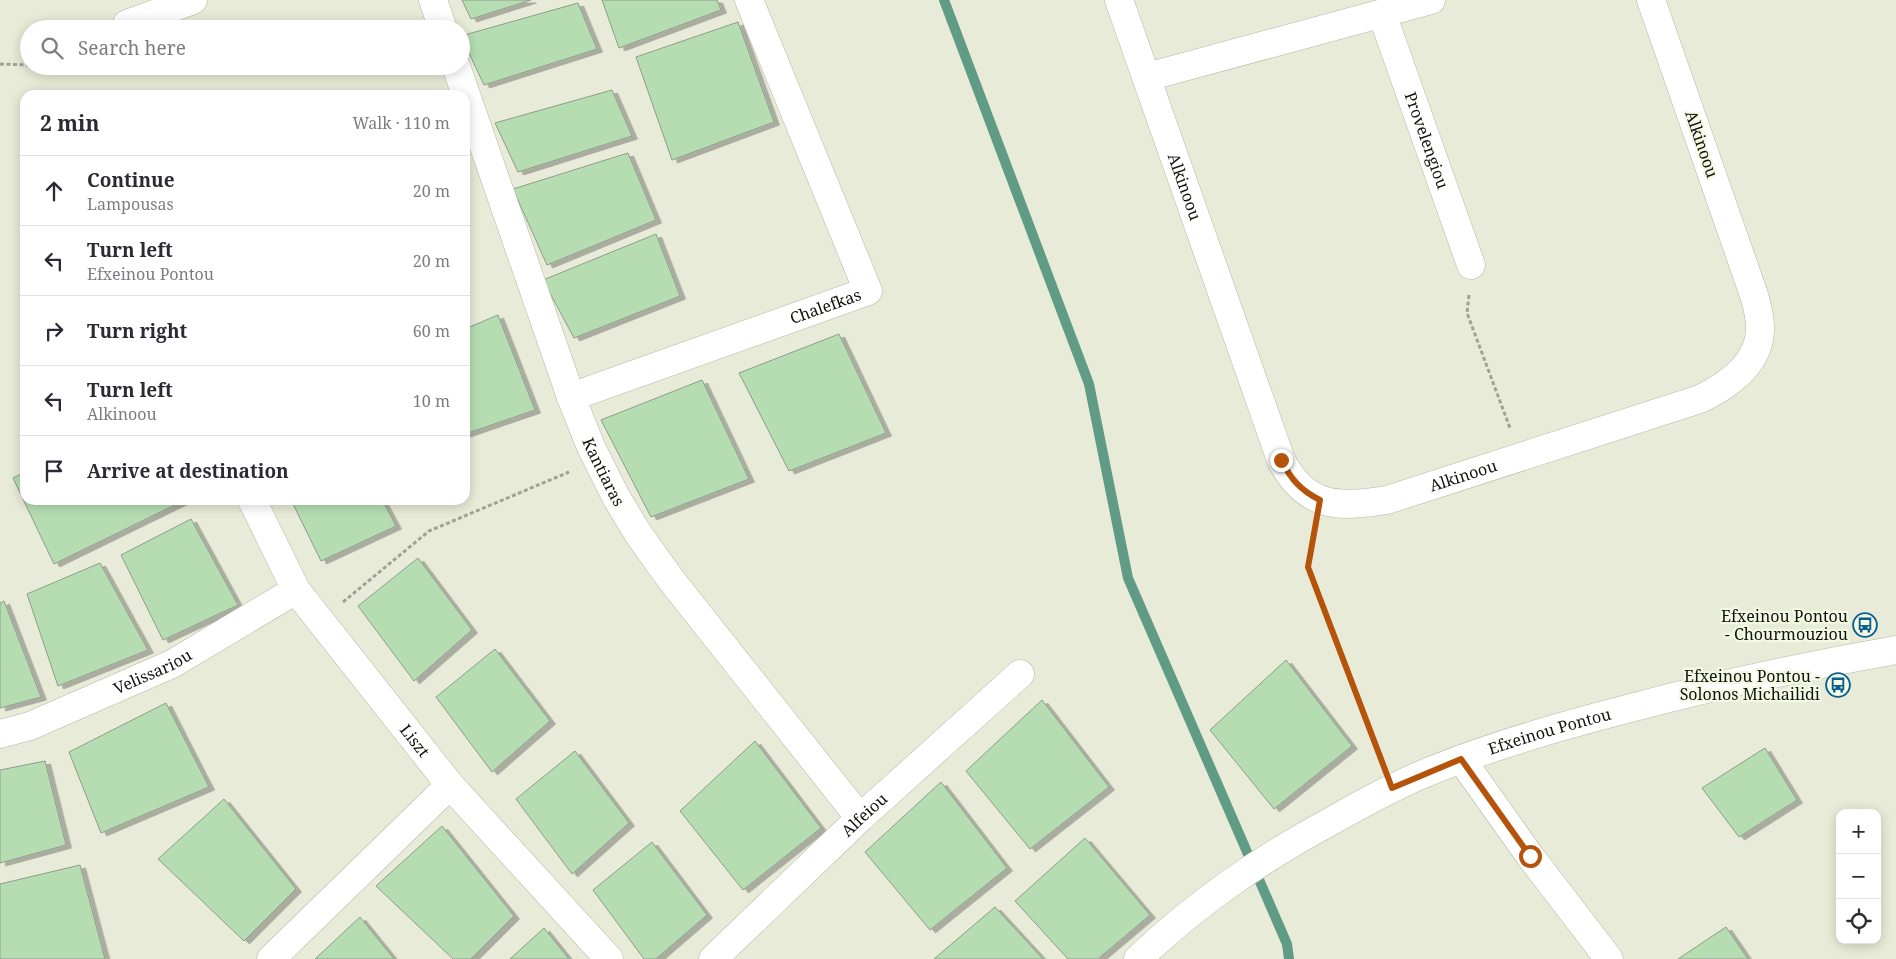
<!DOCTYPE html>
<meta charset="utf-8">
<style>
body{margin:0;font-family:"Noto Serif",serif;background:#f2f2f3;color:#2b2b33}
.controls{position:absolute;right:15px;bottom:15px;display:grid;overflow:hidden;border-radius:10px;box-shadow:0 2px 12px #0003}
.controls button{width:45px;height:45px;display:grid;place-items:center;padding:0;border:0;border-bottom:1px solid #e1e1e2;background:#fff;color:#2b2b33;font:25px sans-serif}
.stop{position:absolute;width:15px;height:15px;margin:-11px;border:4px solid #b45309;border-radius:50%;background:#fff}
.stop.end{background:#b45309;border-color:#fff;box-shadow:0 1px 5px #0008}
.list{margin:0;padding:0;list-style:none}
h2{display:flex;justify-content:space-between;align-items:center;height:65px;margin:0;padding:0 20px;font-size:21px}
h2 small{font-size:16px;font-weight:400;color:#7c7c81}
.list li{display:grid;grid-template-columns:32px 1fr auto;gap:15px;align-items:center;box-sizing:border-box;height:70px;padding:0 20px;border-top:1px solid #e1e1e2}
.list b{display:block;font-size:19px;white-space:nowrap}
.list p{margin:0;font-size:16px;white-space:nowrap;color:#7c7c81}
.list em{font-size:16px;font-style:normal;color:#7c7c81}
.icon{flex:none;width:28px;height:28px;fill:none;stroke:currentColor;stroke-width:2;stroke-linecap:round;stroke-linejoin:round}
.map{position:relative;flex:none;width:1896px;height:959px;overflow:hidden}
.search{position:absolute;background:#fff;box-shadow:0 2px 12px #0003;left:20px;top:20px;width:450px;height:55px;display:flex;align-items:center;gap:12px;box-sizing:border-box;padding:0 18px;border-radius:28px;color:#7c7c81;font-size:19px}
.panel{position:absolute;background:#fff;box-shadow:0 2px 12px #0003;left:20px;top:90px;width:450px;height:415px;border-radius:15px}
.map>svg:first-child{display:block}
.lines{fill:none;stroke-linecap:round;stroke-linejoin:round}
.stream{stroke:#609c85;stroke-width:10}
.building{fill:#b6ddb2;stroke:#8e9c8c;filter:url(#shadow)}
.minor-casing{stroke:#b4b8a5;stroke-width:29}
.path{stroke:#a0a393;stroke-width:3;stroke-dasharray:4 2.5;stroke-linecap:butt}
.minor{stroke:#fff;stroke-width:28}
.route{stroke:#b45309;stroke-width:6}
.labels{text-anchor:middle;dominant-baseline:central;stroke-width:4.5;stroke-linejoin:round;paint-order:stroke}
.street-label{font-size:16px;fill:#11130c;stroke:#f4f9e4}
.poi-label{font-size:16px;fill:#11130c;stroke:#f4f9e4;text-anchor:end}
</style>
<div class="map">
<svg width="1896" height="959" viewBox="0 0 1896 959">
<defs>
<filter id="shadow"><feDropShadow dx="5.5" dy="3" stdDeviation="0" flood-color="#0004"/></filter>
</defs>
<rect width="100%" height="100%" fill="#e7ebd7"/>
<g class="lines">
<polyline class="stream" points="944,0 1089,384 1128,578 1287,944 1289,959"/>
</g>
<g class="building">
<polygon points="462,0 531,0 471,19"/>
<polygon points="602,0 717,0 721,10 619,48"/>
<polygon points="578,3 597,49 484,85 461,36"/>
<polygon points="738,22 774,122 672,160 636,57"/>
<polygon points="612,90 632,136 518,172 495,123"/>
<polygon points="628,153 656,220 547,265 513,189"/>
<polygon points="656,234 680,296 574,338 543,280"/>
<polygon points="498,315 535,410 465,434 465,329"/>
<polygon points="839,334 886,433 789,471 739,373"/>
<polygon points="702,380 749,479 651,517 601,420"/>
<polygon points="25,472 25,500 185,500 54,564 13,478"/>
<polygon points="291,500 382,500 396,526 321,561"/>
<polygon points="191,519 238,605 163,640 121,555"/>
<polygon points="418,558 472,630 414,681 358,606"/>
<polygon points="100,563 148,650 58,686 27,594"/>
<polygon points="4,601 41,697 0,708 0,603"/>
<polygon points="495,649 550,721 492,772 436,697"/>
<polygon points="1286,660 1352,746 1274,809 1210,730"/>
<polygon points="1042,700 1109,787 1030,849 966,771"/>
<polygon points="166,703 209,787 101,833 69,752"/>
<polygon points="755,741 821,828 743,890 680,811"/>
<polygon points="1765,748 1797,800 1739,837 1702,788"/>
<polygon points="575,751 629,823 572,874 516,799"/>
<polygon points="45,761 66,845 0,863 0,770"/>
<polygon points="941,782 1007,868 930,930 865,852"/>
<polygon points="224,799 296,889 244,941 158,859"/>
<polygon points="442,826 514,916 471,959 453,959 376,886"/>
<polygon points="1085,838 1150,915 1098,959 1068,959 1015,901"/>
<polygon points="652,842 707,915 656,959 644,959 593,890"/>
<polygon points="80,865 105,959 0,959 0,884"/>
<polygon points="995,907 1043,959 934,959"/>
<polygon points="360,917 394,959 315,959"/>
<polygon points="1726,927 1748,959 1678,959"/>
<polygon points="544,928 569,959 510,959"/>
</g>
<g class="lines">
<g class="minor-casing">
<g id="minor">
<polyline points="433,0 443,29"/>
<path id="s1" d="M1119 0 1281 460C1306 508 1338 508 1387 500L1700 399C1729 385 1761 362 1760 327 1760 316 1757 305 1754 295L1651 0"/>
<path id="s2" d="M1382 14 1471 265"/>
<polyline points="127,24 193,0"/>
<path id="s3" d="M456 66 571 397 591 447 616 497 639 535 672 581 860 818"/>
<polyline points="1147,77 1431,0"/>
<path id="s4" d="M571 397 868 291 749 0"/>
<path id="s5" d="M252 500 296 590 450 785 609 959"/>
<path id="s6" d="M0 734 30 726 172 664 296 590"/>
<polyline points="1461,759 1530,856 1609,959"/>
<polyline points="271,959 450,785"/>
<path id="s7" d="M713 959 860 818 1020 674"/>
<path id="s8" d="M1138 959C1199 901 1261 859 1335 819 1365 802 1396 785 1428 772 1491 746 1557 727 1623 710 1713 686 1804 666 1896 650"/>
</g>
</g>
<g class="path">
<polyline points="0,64 29,65"/>
<polyline points="1469,295 1467,313 1510,428"/>
<polyline points="1314,530 1308,567 1381,759"/>
<polyline points="343,602 429,531 569,472"/>
</g>
<use href="#minor" class="minor"/>
</g>
<g class="lines">
<path class="route" d="M1281 460C1291 479 1300 490 1320 500L1308 567 1392 788 1461 759 1530 856"/>
</g>
<defs>
<g id="bus-ring" transform="scale(1.25)"><circle r="9.5" fill="#f4f9e4" stroke="#095f90" stroke-width="1.5"/><path d="M-5-6H5V4H4V6H2V4H-2V6H-4V4H-5ZM-3.5-4V0h7V-4ZM-3.5 1.2v1.5H-2V1.2ZM2 1.2v1.5H3.5V1.2Z" fill="#095f90"/></g>
</defs>
<g fill-rule="evenodd">
<use href="#bus-ring" x="1865" y="625"/>
<use href="#bus-ring" x="1838" y="685"/>
</g>
<g class="labels">
<g class="street-label">
<text stroke="none"><textPath href="#s2" startOffset="134">Provelengiou</textPath></text>
<text transform="translate(1702 144) rotate(71)">Alkinoou</text>
<text stroke="none"><textPath href="#s1" startOffset="198">Alkinoou</textPath></text>
<text stroke="none"><textPath href="#s4" startOffset="270">Chalefkas</textPath></text>
<text stroke="none"><textPath href="#s3" startOffset="432">Kantiaras</textPath></text>
<text stroke="none"><textPath href="#s1" startOffset="692">Alkinoou</textPath></text>
<text stroke="none"><textPath href="#s6" startOffset="165">Velissariou</textPath></text>
<text stroke="none"><textPath href="#s8" startOffset="475">Efxeinou Pontou</textPath></text>
<text stroke="none"><textPath href="#s5" startOffset="292">Liszt</textPath></text>
<text stroke="none"><textPath href="#s7" startOffset="209">Alfeiou</textPath></text>
</g>
<g class="poi-label">
<text x="1848" y="616">Efxeinou Pontou<tspan x="1848" dy="18">- Chourmouziou</tspan></text>
<text x="1820" y="676">Efxeinou Pontou -<tspan x="1820" dy="18">Solonos Michailidi</tspan></text>
</g>
</g>
</svg>
<div class="controls">
<button>+</button>
<button>−</button>
<button><svg class="icon" aria-label="locate" viewBox="0 0 24 24"><circle cx="12" cy="12" r="6"/><path d="M12 2v4M12 18v4M2 12h4M18 12h4"/></svg></button>
</div>
<div class="stop" style="left:1530px;top:856px"></div>
<div class="stop end" style="left:1281px;top:460px"></div>
<div class="search"><svg class="icon" aria-label="search" viewBox="0 0 24 24"><circle cx="10" cy="10" r="6"/><path d="M15 15l6 6"/></svg>Search here</div>
<section class="panel">
<h2>2 min<small>Walk · 110 m</small></h2>
<ul class="list">
<li><svg class="icon" aria-label="ahead" viewBox="0 0 24 24"><path d="M12 20V5M6 11l6-6 6 6"/></svg><div><b>Continue</b><p>Lampousas</p></div><em>20 m</em></li>
<li><svg class="icon" aria-label="left" viewBox="0 0 24 24"><path d="M17 20v-9H6M10 6l-5 5 5 5"/></svg><div><b>Turn left</b><p>Efxeinou Pontou</p></div><em>20 m</em></li>
<li><svg class="icon" aria-label="right" viewBox="0 0 24 24"><path d="M7 20v-9h11M14 6l5 5-5 5"/></svg><div><b>Turn right</b></div><em>60 m</em></li>
<li><svg class="icon" aria-label="left" viewBox="0 0 24 24"><path d="M17 20v-9H6M10 6l-5 5 5 5"/></svg><div><b>Turn left</b><p>Alkinoou</p></div><em>10 m</em></li>
<li><svg class="icon" aria-label="arrive" viewBox="0 0 24 24"><path d="M6 21V4h12l-3 4 3 4H6"/></svg><div><b>Arrive at destination</b></div></li>
</ul>
</section>
</div>
